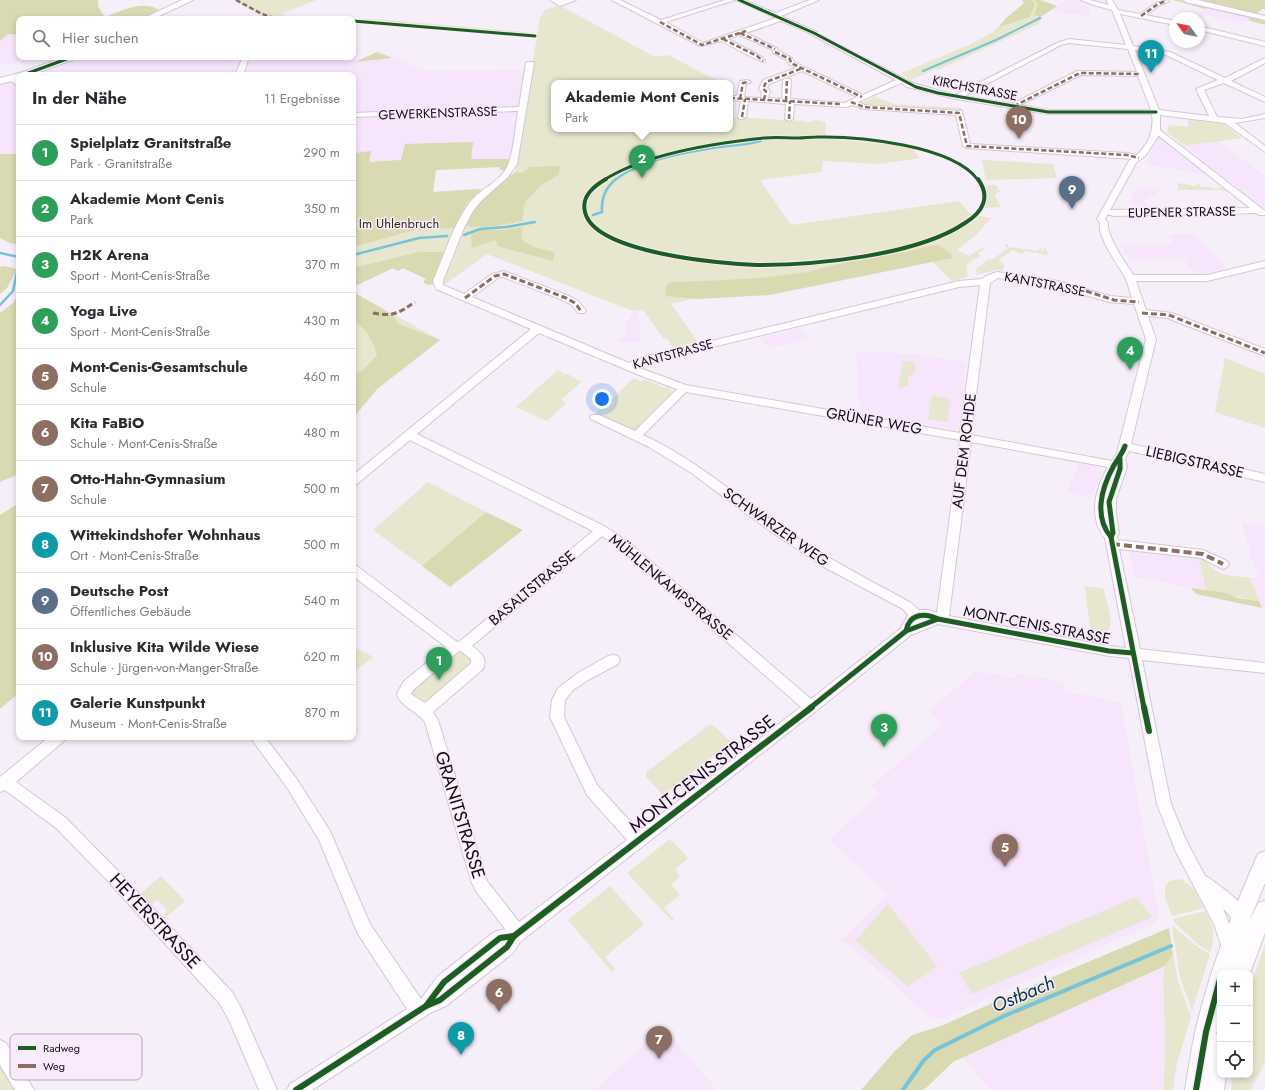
<!DOCTYPE html>
<html lang="de">
<meta charset="utf-8">
<style>
body{margin:0;font-family:Jost,sans-serif;background:#f7f7f7;color:#2b2b33}
.controls{position:absolute;right:12px;bottom:12px;display:grid;overflow:hidden;border-radius:8px;box-shadow:0 2px 6px #0003}
.controls button{width:36px;height:36px;display:grid;place-items:center;padding:0;border:0;border-bottom:1px solid #e1e1e2;background:#fff;color:#2b2b33;font:20px sans-serif}
.compass{position:absolute;left:1169px;top:12px;width:36px;height:36px;border-radius:50%;background:#fff;box-shadow:0 2px 6px #0003;rotate:303deg}
.you{position:absolute;left:602px;top:399px;width:14px;height:14px;margin:-10px;border:3px solid #fff;border-radius:50%;background:#1a73e8;box-shadow:0 0 0 6px #1a73e833}
.badge{display:grid;place-items:center;width:26px;height:26px;border-radius:50%;background:#111827;color:#fff;font-size:13px;font-weight:700}
.pin{position:absolute;translate:-50% -33px;filter:drop-shadow(0 1px 2px #0008)}
.pin::after{content:'';position:absolute;top:21px;width:14px;height:12px;background:inherit;clip-path:polygon(0 0,100% 0,50% 100%)}
.popup{position:absolute;left:551px;top:80px;width:182px;height:52px;box-sizing:border-box;display:grid;place-content:center;border-radius:8px;background:#fff;filter:drop-shadow(0 1px 3px #0005);font-size:13px;white-space:nowrap;color:#7c7c81}
.popup b{font-size:15px;color:#2b2b33}
.popup::after{content:'';position:absolute;left:50%;top:100%;margin-left:-8px;border:8px solid transparent;border-top-color:#fff}
.list{margin:0;padding:0;list-style:none}
h2{display:flex;justify-content:space-between;align-items:center;height:52px;margin:0;padding:0 16px;font-size:17px}
h2 small{font-size:13px;font-weight:400;color:#7c7c81}
.list li{display:grid;grid-template-columns:26px 1fr auto;gap:12px;align-items:center;box-sizing:border-box;height:56px;padding:0 16px;border-top:1px solid #e1e1e2}
.list b{display:block;font-size:15px;white-space:nowrap}
.list p{margin:0;font-size:13px;white-space:nowrap;color:#7c7c81}
.list em{font-size:13px;font-style:normal;color:#7c7c81}
.icon{flex:none;width:22px;height:22px;fill:none;stroke:currentColor;stroke-width:2;stroke-linecap:round;stroke-linejoin:round}
.map{position:relative;flex:none;width:1265px;height:1090px;overflow:hidden}
.search{position:absolute;background:#fff;box-shadow:0 2px 6px #0003;left:16px;top:16px;width:340px;height:44px;display:flex;align-items:center;gap:10px;box-sizing:border-box;padding:0 14px;border-radius:8px;color:#7c7c81;font-size:15px}
.panel{position:absolute;background:#fff;box-shadow:0 2px 6px #0003;left:16px;top:72px;width:340px;height:668px;border-radius:8px}
.map>svg:first-child{display:block}
.built{fill:#f7e6fb}
.green{fill:#e7e6ce}
.forest{fill:#d9dab2}
.lines{fill:none;stroke-linecap:round;stroke-linejoin:round}
.stream-far2{stroke:#77c3da;stroke-width:2}
.stream-far1{stroke:#77c3da;stroke-width:2.5}
.stream{stroke:#77c3da;stroke-width:4}
.minor-casing{stroke:#d1c9d3;stroke-width:2}
.major-casing{stroke:#d1c9d3;stroke-width:2}
.minor{fill:#fefcfe;fill-rule:evenodd}
.major{fill:#fefcfe;fill-rule:evenodd}
.quiet-far2{stroke:#8d6e63;stroke-width:2.5;stroke-dasharray:5 2.5;stroke-linecap:butt}
.quiet-far1{stroke:#8d6e63;stroke-width:3;stroke-dasharray:6 3;stroke-linecap:butt}
.quiet{stroke:#8d6e63;stroke-width:4;stroke-dasharray:8 4;stroke-linecap:butt}
.cycleway-far3-casing{stroke:#f9eafd;stroke-width:4.5}
.cycleway-far2-casing{stroke:#f9eafd;stroke-width:6}
.cycleway-far1-casing{stroke:#f9eafd;stroke-width:8}
.cycleway-casing{stroke:#f9eafd;stroke-width:9}
.cycleway-far3{stroke:#1b5e20;stroke-width:3}
.cycleway-far2{stroke:#1b5e20;stroke-width:4}
.cycleway-far1{stroke:#1b5e20;stroke-width:5}
.cycleway{stroke:#1b5e20;stroke-width:6}
.labels{text-anchor:middle;dominant-baseline:central;stroke-width:3;stroke-linejoin:round;paint-order:stroke}
.far-street-label{font-size:13px;fill:#130b16;stroke:#f9eafd}
.far-park-label{font-size:13px;fill:#2e300c;stroke:#f9eafd}
.street-label{font-size:15px;fill:#130b16;stroke:#f9eafd}
.near-street-label{font-size:18px;fill:#130b16;stroke:#f9eafd}
.near-water-label{font-size:19px;font-style:italic;fill:#053945;stroke:#f9eafd}
.key{fill:#f9eafd;stroke:#b4a7b8;stroke-width:1}
.key-label{font-size:11px;fill:#130b16}
</style>
<div class="map">
<svg width="1265" height="1090" viewBox="0 0 1265 1090">
<rect width="100%" height="100%" fill="#f6eef9"/>
<g class="built">
<polygon points="1068,0 1076,0 1093,5 1087,5 1091,16 1067,14 1059,10 1050,10"/>
<polygon points="1207,8 1232,15 1234,14 1251,18 1243,25 1200,13"/>
<polygon points="8,34 19,35 19,57 28,57 25,59 21,59 13,65 4,64 0,66 0,41"/>
<polygon points="78,57 323,57 355,62 393,58 427,71 526,70 510,159 470,159 472,142 405,144 402,160 368,162 370,151 353,152 353,75 31,75"/>
<polygon points="9,82 19,90 19,154 0,154 0,84"/>
<polygon points="1159,138 1161,138 1206,174 1145,164"/>
<polygon points="1219,142 1265,176 1265,209 1185,146"/>
<polygon points="1136,187 1166,191 1154,191 1157,196 1147,196 1144,201 1150,209 1146,209 1129,204"/>
<polygon points="1194,234 1227,268 1206,273 1194,274 1184,259 1129,260 1120,245 1173,244 1168,235"/>
<polygon points="633,311 638,311 641,342 626,342 626,340 623,343 618,342 625,334 626,325"/>
<polygon points="801,328 808,338 771,348 767,346 760,338"/>
<polygon points="856,351 912,354 967,362 958,430 860,414"/>
<polygon points="1077,463 1096,466 1102,470 1102,472 1091,498 1067,493 1068,489 1077,470"/>
<polygon points="1242,522 1265,526 1265,610 1262,609 1250,578 1259,577 1257,572 1255,571"/>
<polygon points="1135,550 1199,558 1206,590 1175,586 1168,582 1134,578 1130,553"/>
<polygon points="976,671 1016,678 1016,673 1064,682 1065,691 1121,703 1159,917 1154,923 951,1015 938,1019 933,1018 924,1012 865,959 846,943 839,941 888,895 829,839 880,794 871,786 944,724 929,711"/>
<polygon points="1165,966 1163,977 1165,1029 1164,1090 990,1090 963,1058"/>
<polygon points="664,1028 717,1090 594,1090"/>
</g>
<g class="green">
<polygon points="234,0 316,0 283,13 282,15 301,19 274,19 259,14"/>
<polygon points="1022,0 1040,0 1057,6 1041,17 1043,18 1038,24 938,70 935,69 911,80 902,73 969,45 993,32 1024,3"/>
<path d="M559 5 655 57 668 55 722 83H554V129H730V117L803 121 807 123 815 120 826 122 825 138 910 147 920 158 879 164 823 161 822 172 760 180 791 225 959 201 975 219 976 217 980 216 995 219H990L976 235 957 250 969 256 982 248 978 246 989 250 984 249 978 254 981 256C969 262 964 262 968 277L952 281 932 262 769 295 696 298 671 304 698 342 673 347 667 338H663L643 310 633 311 487 254 444 285 443 284 466 222 515 172 540 17 545 10Z"/>
<polygon points="353,19 376,19 535,33 532,36 528,36 353,22"/>
<polygon points="876,97 893,104 962,108 962,111 942,110 940,108 868,104 867,106 859,104"/>
<polygon points="1188,119 1223,124 1242,138 1185,146 1167,132 1169,125 1188,127"/>
<polygon points="473,142 471,159 510,159 500,170 499,167 436,170 433,192 476,189 485,191 457,228 433,284 428,285 423,282 426,279 403,268 398,271 393,268 353,287 353,152 371,151 369,162 401,160 405,144"/>
<polygon points="982,160 1053,164 1057,178 986,180"/>
<polygon points="1178,183 1196,186 1197,183 1202,187 1210,187 1213,189 1222,188 1226,190 1225,192 1221,190 1178,190"/>
<polygon points="986,185 996,185 1000,192 996,193 995,196 1001,207 983,208 988,198"/>
<polygon points="1006,244 1008,244 1008,247 1038,251 1040,248 1042,251 1045,251 1043,248 1045,248 1049,255 1025,251 1022,254 1012,250 999,260 1004,265 1003,271 995,270 977,275 976,269 989,259 992,260 1008,248 1004,245"/>
<polygon points="353,292 440,340 377,389 353,418"/>
<polygon points="1225,358 1265,374 1265,428 1215,412"/>
<polygon points="903,360 914,362 916,371 908,377 908,385 901,388 898,386"/>
<polygon points="558,370 564,374 568,374 581,382 561,400 566,403 547,421 516,407"/>
<polygon points="634,378 640,381 646,380 665,388 667,386 671,389 671,393 675,394 636,431 595,414"/>
<polygon points="932,395 950,399 948,422 928,419"/>
<polygon points="428,482 486,512 422,566 373,530"/>
<path d="M1199 558C1207 560 1209 567 1216 571 1225 577 1240 576 1250 578L1259 601 1206 590Z"/>
<path d="M1085 586 1104 589C1106 608 1124 635 1091 638Z"/>
<polygon points="353,646 373,657 353,673"/>
<polygon points="463,652 473,661 426,703 423,703 411,695 411,690 455,653"/>
<polygon points="709,725 713,725 731,742 663,795 646,777 646,772"/>
<polygon points="670,839 688,858 675,869 680,877 671,884 680,895 664,908 674,919 672,921 627,873"/>
<polygon points="161,876 185,901 164,919 162,919 167,910 157,899 151,907 139,895"/>
<polygon points="1181,879 1193,888 1204,908 1172,916 1165,897 1165,886 1169,881"/>
<polygon points="610,886 644,924 605,957 615,969 612,972 568,920"/>
<polygon points="1136,897 1152,917 972,994 959,973"/>
<polygon points="888,904 937,966 908,987 855,941"/>
<path d="M1205 911C1213 925 1216 936 1210 952L1200 946 1175 923 1173 919Z"/>
<polygon points="1173,926 1199,948 1210,954 1192,1011 1180,977 1172,927"/>
<polygon points="1265,944 1265,1062 1251,1090 1231,1090 1232,1075 1250,1075 1250,988"/>
<polygon points="1173,955 1178,981 1191,1017 1177,1063 1173,1090 1164,1090 1165,1029 1163,977 1165,966"/>
<polygon points="0,1060 17,1090 0,1090"/>
</g>
<g class="forest">
<path d="M0 0H98V6L104 16 106 17C122 10 144 0 159 10L139 19H19V35L8 34 0 41Z"/>
<polygon points="1022,0 1032,0 1035,4 1030,17 999,27 1005,19 1024,3"/>
<polygon points="1035,0 1040,0 1057,6 1040,17 1034,14 1038,5"/>
<polygon points="1173,0 1180,0 1265,21 1265,25 1248,20 1250,18 1207,8 1205,9"/>
<polygon points="1199,0 1265,0 1265,9 1262,9 1256,14"/>
<polygon points="377,52 393,58 355,62"/>
<polygon points="473,142 471,159 510,159 507,170 500,170 499,167 436,170 433,192 481,189 467,203 454,228 434,229 422,228 353,247 353,154 371,151 369,162 401,160 405,144"/>
<polygon points="0,154 19,154 19,245 10,243 0,238"/>
<polygon points="560,166 559,174 540,186 525,202 522,221 496,226 469,227 466,222 484,195 515,172 522,173 530,167"/>
<polygon points="523,227 521,239 533,247 555,252 553,261 501,247 496,244 498,243 494,240 472,248 471,233 480,230 505,230"/>
<polygon points="938,245 951,254 952,258 769,295 698,299 665,296 666,286 670,282 706,281 761,278 808,272 850,261 906,252 929,246"/>
<polygon points="419,252 446,252 433,284 428,285 423,282 426,279 403,268 398,271 393,268 353,287 353,268"/>
<polygon points="5,266 17,269 7,288 0,294 0,267"/>
<path d="M353 292 393 315 398 324 440 340 377 389 353 418V375L362 371 377 355C373 341 366 328 353 320Z"/>
<polygon points="19,294 19,474 0,482 0,313 13,303"/>
<polygon points="19,503 19,693 0,709 0,515"/>
<polygon points="486,512 523,530 450,587 422,566"/>
<polygon points="1191,588 1226,593 1238,598 1259,601 1262,608 1196,594"/>
<polygon points="1169,928 1173,955 1165,966 953,1062 924,1090 861,1090 894,1052 912,1035 941,1026 1019,991"/>
</g>
<g class="lines">
<g class="stream-far2">
<polyline points="923,71 996,40 1040,18"/>
<path d="M615 180C642 159 688 152 721 147 735 145 748 145 761 141"/>
</g>
<g class="stream-far1">
<path d="M593 215 602 212C601 198 606 187 616 179"/>
<polyline points="464,235 480,229 506,227 535,222"/>
<polyline points="0,253 19,257"/>
<polyline points="353,255 419,238 447,236"/>
<polyline points="0,305 13,291 17,272"/>
</g>
<polyline class="stream" points="903,1090 924,1060 935,1050 1004,1016 1171,946"/>
<g class="minor-casing">
<g id="minor">
<path d="M550 0C559 0 567 0 576 0L560 6Z"/>
<path d="M612 0H620L661 20 725 0H735L666 22 703 43 776 18 736 0H744L775 13 810 0H819L781 16 817 32 818 34 913 83 955 95 1057 43 1069 39 1126 45 1112 10 1097 6 1081 0H1090L1109 5 1106 0H1112L1118 10 1140 14 1156 3 1169 0 1168 2 1160 5 1146 15 1175 21V25L1120 14 1133 46 1170 52 1225 78 1265 58V63L1231 81 1265 97V102L1224 83 1204 90 1217 117 1242 119 1265 114V118L1235 123 1265 146V152L1225 123 1160 115V130L1265 211V215H1259L1256 213 1113 216 1108 214 1105 219 1108 223C1106 236 1126 263 1133 275H1207L1265 261V267L1207 281H1136L1146 310 1172 313 1265 349V356L1167 318 1148 316 1156 339 1131 444 1265 474V482L1129 451 1125 459 1127 467 1116 499V514L1119 533 1117 537 1118 540 1203 550 1227 561 1229 564 1227 567 1223 569 1201 558 1119 549 1140 649 1265 663V673L1142 660 1171 804 1185 838 1205 876 1209 878C1225 890 1244 902 1252 921L1250 926 1244 929 1238 926 1223 908 1238 948 1236 954 1230 956 1224 954 1214 924 1176 852 1157 804 1129 658 1109 656 938 624 911 635 816 711 520 942 513 953 446 1006 432 1012 312 1090H287L290 1084 407 1009 358 934 319 840 286 786 250 737H265L296 778 330 831 370 924 421 999 438 976 494 932 505 929 476 891 471 881 425 722C417 711 401 707 397 694L403 682 446 647 353 576V564L357 566 457 642 460 641 593 531 410 440 357 484 353 485V475L531 329 436 289 433 281C445 254 453 224 471 201 482 188 501 181 508 165 513 154 516 125 518 111L353 117V113L519 107 526 63 528 62H532L534 63 517 164 508 177 482 200 473 211 463 230 443 281V285L464 294 492 274 504 271 569 296 578 301 586 311 584 313H578L572 305 563 300 503 277 498 278 472 297 629 363 634 360 649 356 959 281 982 279 986 276 997 272 1054 280 1110 296 1132 298C1130 292 1128 284 1125 277 1118 264 1097 238 1100 223L1097 219 1129 161 1132 159 967 148 963 146 956 115 864 109 852 105 846 107 794 104 793 119 789 121 785 119 786 104 748 101 746 117 742 119H739L738 117 741 101 730 100V96H737L740 81 747 80 751 82 746 84 744 97 761 98 762 92 759 89 763 80 796 68 789 64 787 60 773 53V50L739 35 728 39 759 55 765 60V62C761 63 729 45 722 41L700 46ZM781 21 805 31 896 80 863 95 794 62 792 58 777 50V48L746 33ZM1069 43 1128 49 1137 72 1077 71 1012 104 964 96 1061 45ZM1135 50 1166 55 1218 80 1196 89 1209 116 1159 110ZM802 71 857 97 845 103 790 99 791 80 787 78 783 80 782 99 768 98 770 91 767 88 769 84ZM1081 75 1138 76 1151 110H1048L1020 105ZM901 83 907 87 956 99 1048 114H1152C1154 131 1149 143 1137 155L1127 153 970 144 962 111 865 105 858 102ZM1159 135V136L1250 208 1110 210 1136 163 1146 155ZM998 278 1054 286 1109 302 1134 304 1146 339 1117 453 1112 461 971 435 990 283ZM980 285 960 433 686 385 637 367 651 362 959 287ZM539 333 644 377 677 389 635 431 599 415H591L590 417 591 419 649 447 690 472 767 529 824 567 903 609 908 615 900 629 811 699 628 542 606 527 417 434ZM686 392 960 440 937 613 928 610H919L911 603C864 577 819 554 775 523 732 492 691 457 643 435ZM971 442 1108 467C1095 488 1088 518 1105 538L1126 648 1109 646 949 616ZM602 536 620 548 801 707 639 831 597 785 564 717 565 700 573 690 588 680 618 664 620 660 618 656 613 655 608 656 578 673 558 688 552 700 550 717 587 795 627 840 519 922 487 881 438 720 433 712 483 669C488 658 480 652 472 646ZM461 651 471 659V663L469 665 425 703 411 694 413 690 458 652Z"/>
<polygon points="1199,26 1265,42 1265,46 1199,30"/>
<polygon points="243,57 249,57 243,75 235,75"/>
<polygon points="9,76 15,76 19,81 19,87 9,80"/>
<polygon points="49,737 66,737 64,741 16,782 66,818 115,868 232,992 241,1008 277,1090 259,1090 229,1020 220,1004 105,878 56,828 5,790 0,792 0,777"/>
<polygon points="0,1040 6,1043 34,1090 15,1090 0,1065"/>
</g>
</g>
<g class="major-casing">
<g id="major">
<polygon points="182,0 193,0 153,19 142,19"/>
<polygon points="1184,0 1198,0 1265,16 1265,20 1185,2"/>
<polygon points="64,57 76,57 75,59 31,75 19,75 19,79 0,84 0,78 20,73"/>
<path d="M1265 851V883L1247 926 1258 903 1265 901V933L1250 973H1220V1019L1216 1034 1220 1032V1075H1226L1224 1090H1185C1188 1071 1191 1052 1195 1033 1209 971 1233 911 1258 854Z"/>
</g>
</g>
<use href="#minor" class="minor"/>
<use href="#major" class="major"/>
<g class="quiet-far2">
<polyline points="236,0 262,14 277,19"/>
<polyline points="1141,16 1158,4 1166,1"/>
<polyline points="660,22 702,45 746,31"/>
<polyline points="740,33 775,49"/>
<polyline points="723,39 757,56 763,61"/>
<polyline points="775,52 790,59 791,63 862,97"/>
<polyline points="730,98 840,104"/>
<polyline points="740,99 743,83 747,82"/>
<polyline points="764,100 766,91 763,89 766,82 803,68"/>
<polyline points="786,101 787,80"/>
<polyline points="851,102 864,107 959,113 967,146 1127,155 1139,158"/>
<polyline points="1014,106 1080,73 1140,74"/>
<polyline points="742,117 745,99"/>
<polyline points="789,119 790,101"/>
</g>
<g class="quiet-far1">
<polyline points="1086,291 1114,300 1139,302"/>
<polyline points="465,298 495,276 504,274 566,298 575,303 581,311"/>
<path d="M373 313C393 317 399 313 415 302"/>
<polyline points="1142,313 1169,315 1265,353"/>
</g>
<polyline class="quiet" points="1112,544 1203,554 1223,564"/>
<g class="cycleway-far3-casing">
<g id="cycleway-far3">
<polyline points="739,0 814,33 916,87 938,93 1048,112 1156,112"/>
<polyline points="353,21 535,36"/>
<polyline points="23,75 72,57"/>
<path d="M604 180C645 154 716 143 764 138 775 137 786 138 798 138 804 138 810 137 816 137 857 136 953 145 978 180"/>
</g>
</g>
<g class="cycleway-far2-casing">
<path id="cycleway-far2" d="M606 179C594 186 581 196 585 212 594 253 722 264 757 265 815 265 916 256 965 223 983 212 991 197 978 179"/>
</g>
<g class="cycleway-far1-casing">
<g id="cycleway-far1">
<polyline points="1120,459 1120,469 1109,502 1113,533 1111,537 1144,708"/>
<path d="M1111 537C1094 517 1101 489 1113 467 1117 460 1122 454 1125 446"/>
<path d="M906 631C909 614 924 612 938 619L1109 651 1133 653"/>
<polyline points="810,708 906,631 938,619"/>
</g>
</g>
<g class="cycleway-casing">
<g id="cycleway">
<polyline points="1144,707 1149,731"/>
<polyline points="426,1006 444,982 500,938 514,936"/>
<polyline points="296,1090 426,1006 440,1000 507,947 514,936 812,707"/>
<polyline points="1196,1090 1206,1032 1220,979"/>
</g>
</g>
<use href="#cycleway-far3" class="cycleway-far3"/>
<use href="#cycleway-far2" class="cycleway-far2"/>
<use href="#cycleway-far1" class="cycleway-far1"/>
<use href="#cycleway" class="cycleway"/>
</g>
<g class="labels">
<g class="far-street-label">
<text transform="translate(975 88) rotate(11)">KIRCHSTRASSE</text>
<text transform="translate(438 113) rotate(-2)">GEWERKENSTRASSE</text>
<text transform="translate(1182 212) rotate(-1)">EUPENER STRASSE</text>
<text transform="translate(1045 284) rotate(11)">KANTSTRASSE</text>
<text transform="translate(673 354) rotate(-15)">KANTSTRASSE</text>
</g>
<g class="far-park-label">
<text x="399" y="223">Im Uhlenbruch</text>
</g>
<g class="street-label">
<text transform="translate(874 421) rotate(10)">GRÜNER WEG</text>
<text transform="translate(964 451) rotate(-83)">AUF DEM ROHDE</text>
<text transform="translate(1195 462) rotate(13)">LIEBIGSTRASSE</text>
<text transform="translate(776 527) rotate(35)">SCHWARZER WEG</text>
<text transform="translate(671 587) rotate(40)">MÜHLENKAMPSTRASSE</text>
<text transform="translate(532 588) rotate(-40)">BASALTSTRASSE</text>
<text transform="translate(1037 625) rotate(11)">MONT-CENIS-STRASSE</text>
</g>
<g class="near-street-label">
<text transform="translate(702 774) rotate(-38)">MONT-CENIS-STRASSE</text>
<text transform="translate(460 815) rotate(73)">GRANITSTRASSE</text>
<text transform="translate(155 921) rotate(47)">HEYERSTRASSE</text>
</g>
<g class="near-water-label">
<text transform="translate(1023 994) rotate(-23)">Ostbach</text>
</g>
</g>
<rect x="10" y="1034" width="132" height="46" rx="6" class="key"/>
<rect x="18" y="1046" width="18" height="4" fill="#1b5e20"/>
<rect x="18" y="1064" width="18" height="4" fill="#8d6e63"/>
<g class="key-label">
<text x="43" y="1052">Radweg</text>
<text x="43" y="1070">Weg</text>
</g>
</svg>
<div class="controls">
<button>+</button>
<button>−</button>
<button><svg class="icon" aria-label="locate" viewBox="0 0 24 24"><circle cx="12" cy="12" r="6"/><path d="M12 2v4M12 18v4M2 12h4M18 12h4"/></svg></button>
</div>
<svg class="compass" viewBox="-18 -18 36 36"><path d="M0-13l5 13h-10z" fill="#e53935"/><path d="M0 13l5-13h-10z" fill="#7c7c81"/></svg>
<div class="you"></div>
<div class="pin badge" style="left:439px;top:680px;background:#2e9e5b">1</div>
<div class="pin badge" style="left:642px;top:178px;background:#2e9e5b">2</div>
<div class="popup"><b>Akademie Mont Cenis</b>Park</div>
<div class="pin badge" style="left:884px;top:747px;background:#2e9e5b">3</div>
<div class="pin badge" style="left:1130px;top:370px;background:#2e9e5b">4</div>
<div class="pin badge" style="left:1005px;top:867px;background:#8d6e63">5</div>
<div class="pin badge" style="left:499px;top:1012px;background:#8d6e63">6</div>
<div class="pin badge" style="left:659px;top:1059px;background:#8d6e63">7</div>
<div class="pin badge" style="left:461px;top:1055px;background:#0f9aa8">8</div>
<div class="pin badge" style="left:1072px;top:209px;background:#5c6f8a">9</div>
<div class="pin badge" style="left:1019px;top:139px;background:#8d6e63">10</div>
<div class="pin badge" style="left:1151px;top:73px;background:#0f9aa8">11</div>
<div class="search"><svg class="icon" aria-label="search" viewBox="0 0 24 24"><circle cx="10" cy="10" r="6"/><path d="M15 15l6 6"/></svg>Hier suchen</div>
<section class="panel">
<h2>In der Nähe<small>11 Ergebnisse</small></h2>
<ul class="list">
<li><span class="badge" style="background:#2e9e5b">1</span><div><b>Spielplatz Granitstraße</b><p>Park · Granitstraße</p></div><em>290 m</em></li>
<li><span class="badge" style="background:#2e9e5b">2</span><div><b>Akademie Mont Cenis</b><p>Park</p></div><em>350 m</em></li>
<li><span class="badge" style="background:#2e9e5b">3</span><div><b>H2K Arena</b><p>Sport · Mont-Cenis-Straße</p></div><em>370 m</em></li>
<li><span class="badge" style="background:#2e9e5b">4</span><div><b>Yoga Live</b><p>Sport · Mont-Cenis-Straße</p></div><em>430 m</em></li>
<li><span class="badge" style="background:#8d6e63">5</span><div><b>Mont-Cenis-Gesamtschule</b><p>Schule</p></div><em>460 m</em></li>
<li><span class="badge" style="background:#8d6e63">6</span><div><b>Kita FaBiO</b><p>Schule · Mont-Cenis-Straße</p></div><em>480 m</em></li>
<li><span class="badge" style="background:#8d6e63">7</span><div><b>Otto-Hahn-Gymnasium</b><p>Schule</p></div><em>500 m</em></li>
<li><span class="badge" style="background:#0f9aa8">8</span><div><b>Wittekindshofer Wohnhaus</b><p>Ort · Mont-Cenis-Straße</p></div><em>500 m</em></li>
<li><span class="badge" style="background:#5c6f8a">9</span><div><b>Deutsche Post</b><p>Öffentliches Gebäude</p></div><em>540 m</em></li>
<li><span class="badge" style="background:#8d6e63">10</span><div><b>Inklusive Kita Wilde Wiese</b><p>Schule · Jürgen-von-Manger-Straße</p></div><em>620 m</em></li>
<li><span class="badge" style="background:#0f9aa8">11</span><div><b>Galerie Kunstpunkt</b><p>Museum · Mont-Cenis-Straße</p></div><em>870 m</em></li>
</ul>
</section>
</div>
